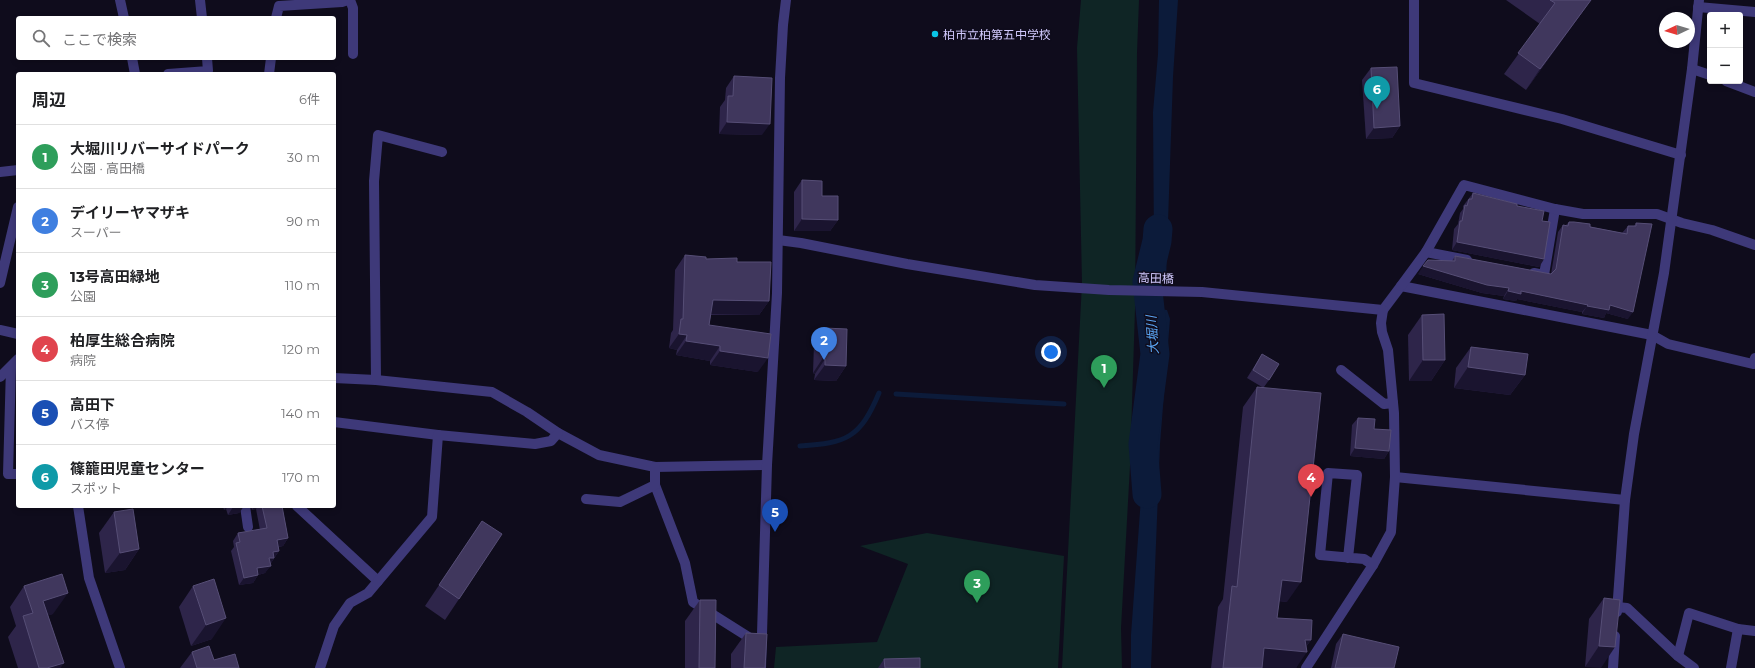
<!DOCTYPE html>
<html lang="ja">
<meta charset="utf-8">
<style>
body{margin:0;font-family:Montserrat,"Noto Sans JP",sans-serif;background:#f2f2f2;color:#202124}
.controls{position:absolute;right:12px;top:12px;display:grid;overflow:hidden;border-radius:4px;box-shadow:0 2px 6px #0003}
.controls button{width:36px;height:36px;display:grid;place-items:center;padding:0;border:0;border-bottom:1px solid #e0e0e0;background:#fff;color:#202124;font:20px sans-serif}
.compass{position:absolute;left:1659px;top:12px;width:36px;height:36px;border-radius:50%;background:#fff;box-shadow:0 2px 6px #0003;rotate:266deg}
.you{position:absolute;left:1051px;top:352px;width:14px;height:14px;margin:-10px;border:3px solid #fff;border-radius:50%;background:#1a73e8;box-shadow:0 0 0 6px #1a73e833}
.badge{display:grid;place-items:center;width:26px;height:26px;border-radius:50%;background:#1a73e8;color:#fff;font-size:13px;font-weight:700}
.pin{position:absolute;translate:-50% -33px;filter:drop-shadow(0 1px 2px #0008)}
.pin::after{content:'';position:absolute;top:21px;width:14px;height:12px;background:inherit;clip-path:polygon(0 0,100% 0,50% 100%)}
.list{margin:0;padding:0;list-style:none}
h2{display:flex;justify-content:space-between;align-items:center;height:52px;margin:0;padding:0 16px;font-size:17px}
h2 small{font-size:13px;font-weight:400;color:#757577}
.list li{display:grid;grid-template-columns:26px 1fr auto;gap:12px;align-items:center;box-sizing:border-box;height:64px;padding:0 16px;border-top:1px solid #e0e0e0}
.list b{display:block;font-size:15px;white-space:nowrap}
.list p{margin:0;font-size:13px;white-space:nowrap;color:#757577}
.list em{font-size:13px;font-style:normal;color:#757577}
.icon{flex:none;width:22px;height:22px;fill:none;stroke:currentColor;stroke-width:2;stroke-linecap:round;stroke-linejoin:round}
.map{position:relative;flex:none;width:1755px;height:668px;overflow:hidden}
.search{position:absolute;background:#fff;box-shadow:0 2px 6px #0003;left:16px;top:16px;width:320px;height:44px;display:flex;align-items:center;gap:10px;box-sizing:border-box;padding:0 14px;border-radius:4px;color:#757577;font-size:15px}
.panel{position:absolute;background:#fff;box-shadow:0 2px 6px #0003;left:16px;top:72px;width:320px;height:436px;border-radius:4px}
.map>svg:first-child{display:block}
.green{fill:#0f2525}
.water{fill:#0c1b3a}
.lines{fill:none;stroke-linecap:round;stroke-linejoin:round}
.stream{stroke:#0c1b3a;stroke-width:5}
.river{stroke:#0c1b3a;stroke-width:29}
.minor{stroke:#3e3979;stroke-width:10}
.tertiary{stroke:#3e3979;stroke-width:10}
.wall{fill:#2e254a}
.shaded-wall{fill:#1a142f}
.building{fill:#40375d;stroke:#564e76}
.poi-dot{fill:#0ac6e7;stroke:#0f0c1c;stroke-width:1.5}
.labels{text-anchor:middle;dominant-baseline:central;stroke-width:3;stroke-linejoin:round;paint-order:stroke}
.poi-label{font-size:12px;fill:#d1c9fd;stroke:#0f0c1c;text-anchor:start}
.street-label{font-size:12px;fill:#d1c9fd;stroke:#0f0c1c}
.water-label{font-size:13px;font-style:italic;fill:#5ca8f8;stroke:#0f0c1c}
</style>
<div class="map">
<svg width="1755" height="668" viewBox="0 0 1755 668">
<rect width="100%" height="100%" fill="#0f0c1c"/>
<g class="green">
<polygon points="1081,0 1139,0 1137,53 1135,309 1130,466 1121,628 1122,668 1062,668 1082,283 1077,48"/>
<polygon points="927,533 1064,556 1058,668 774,668 776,647 877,642 908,564 860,546"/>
</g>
<g class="water">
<polygon points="1159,0 1178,0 1173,77 1166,281 1148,285 1154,248 1153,112 1158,54"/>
<polygon points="1152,308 1167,310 1170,319 1160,444 1151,668 1131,668 1131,635 1150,374"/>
</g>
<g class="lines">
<g class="stream">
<polyline points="896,394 1064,404"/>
<path d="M800 446C847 443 860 438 879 393"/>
</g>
<polyline class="river" points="1147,494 1143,444 1155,354 1147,282 1157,241 1158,229"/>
<g class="minor">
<polyline points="120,0 124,18"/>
<polyline points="200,0 202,18"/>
<polyline points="350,0 353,8 353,54"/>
<polyline points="1414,0 1414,83 1562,119 1681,155"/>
<polyline points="1698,7 1755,12"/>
<polyline points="276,18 279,6 342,2 348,0"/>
<polyline points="132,58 135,74"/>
<polyline points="1692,69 1710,75"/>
<polyline points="168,74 208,71 207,58"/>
<polyline points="269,74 271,58"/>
<polyline points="1726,81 1755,92"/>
<polyline points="0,172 18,170"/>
<polyline points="778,240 801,243 907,264 1035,285 1109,290 1202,292 1383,310 1401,286 1652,335 1668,344 1753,364 1755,358"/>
<polyline points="1426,252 1467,260"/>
<polyline points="1534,273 1544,275 1555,209"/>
<polyline points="0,283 18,207"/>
<polyline points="1401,286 1426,252 1464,185 1555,209 1583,214 1657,214 1682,223 1712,230 1755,245"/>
<polyline points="0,330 18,334"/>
<polyline points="11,367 8,474 18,474"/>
<polyline points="1341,370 1384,404 1393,403"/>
<polyline points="0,377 18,359"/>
<polyline points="334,378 376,380 492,392 527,412 558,433 599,455 655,467 767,465"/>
<polyline points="376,380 374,181 378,135 442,152"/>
<polyline points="334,422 438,435"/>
<polyline points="1395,477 1625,500"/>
<polyline points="655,485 685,563 693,602 750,638 757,640"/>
<polyline points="586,499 620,502 655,485 655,467"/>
<polyline points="78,506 89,578 120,668"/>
<polyline points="245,506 248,527"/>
<polyline points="297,506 378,581"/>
<polyline points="1348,558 1357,475 1328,473 1320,555 1364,559 1373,565"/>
<polyline points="1617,607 1627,608 1678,656 1694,668"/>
<polyline points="1678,656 1689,613 1738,629 1755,631"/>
<polyline points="320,668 334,626 350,603 368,593 432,517 438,435 535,444 551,441 558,433"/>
<polyline points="761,668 767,465 777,293 780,78 783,25 786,0"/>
<polyline points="1306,668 1373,565 1391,532 1395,477 1394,413 1388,350 1382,332 1381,323 1383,310"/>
<polyline points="1731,668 1738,629"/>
</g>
<g class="tertiary">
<polyline points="1617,612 1625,500 1634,434 1664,273 1692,69 1699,0"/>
<polyline points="1613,668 1615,636"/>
</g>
</g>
<g class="wall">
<polygon points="1506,0 1591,0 1526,90 1504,74 1540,24"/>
<polygon points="1371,68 1400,126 1392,138 1366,139 1362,80"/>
<polygon points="734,76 762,135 719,134 720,107 725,100 726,88"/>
<polygon points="802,180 822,196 838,220 830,231 794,231 794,192"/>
<polygon points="1473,193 1517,206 1542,221 1544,259 1539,267 1452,250 1454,229 1458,224 1460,213 1463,209 1463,206"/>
<polygon points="1569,222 1622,233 1628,226 1634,226 1636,223 1628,319 1606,313 1604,318 1582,314 1582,312 1517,299 1516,301 1503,299 1504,296 1482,293 1418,274 1452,261 1455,256 1551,274 1558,232 1563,225 1566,225"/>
<polygon points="685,255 706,259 737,262 769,301 759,315 711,315 709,325 758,372 710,365 710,361 676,355 677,350 669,348 671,333 673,330 675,270"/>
<polygon points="1422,315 1445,360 1431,381 1409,381 1408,335"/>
<polygon points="824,328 846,366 836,381 814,380 815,374 813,373 814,343"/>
<polygon points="1471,347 1525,375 1510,395 1454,388 1456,368"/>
<polygon points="1262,354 1269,380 1264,387 1287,602 1279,601 1277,618 1311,640 1306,647 1296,668 1211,668 1218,607 1223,599 1243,407 1257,387 1262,387 1247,378"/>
<polygon points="1358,418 1374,429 1389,451 1384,459 1350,456 1352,425"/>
<polygon points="223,506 244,506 239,513 228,515 226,509 224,510"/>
<polygon points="251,506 282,506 288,538 283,546 279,547 279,551 271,563 265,573 258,575 253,583 239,585 231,551 234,547 233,541 238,533 260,530 256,509 252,510"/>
<polygon points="114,512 139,549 125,570 105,573 99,533"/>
<polygon points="482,521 459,599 445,620 425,606"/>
<polygon points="24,586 53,614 48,615 64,663 60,668 18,668 8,637 16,626 10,607"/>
<polygon points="193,586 212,639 191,646 179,607"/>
<polygon points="1604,598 1615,647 1585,667 1589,619"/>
<polygon points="700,600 715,668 685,668 685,621"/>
<polygon points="746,633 765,668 731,668 731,654"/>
<polygon points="1343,634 1394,668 1331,668 1336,644"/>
<polygon points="192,652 214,660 239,668 180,668"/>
<polygon points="884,659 920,668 878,668"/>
</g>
<g class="shaded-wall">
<polygon points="1591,0 1581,14 1526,90 1540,69"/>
<polygon points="727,122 770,124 762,135 719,134"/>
<polygon points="1400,126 1392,138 1366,139 1374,128"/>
<polygon points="802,219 838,220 830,231 794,231"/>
<polygon points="1457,242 1544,259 1539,267 1452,250"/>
<polygon points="1423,266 1509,288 1504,296 1482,293 1418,274"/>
<polygon points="1508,291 1521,291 1588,305 1582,312 1517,299 1516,301 1503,299"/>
<polygon points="713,300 769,301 759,315 703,314"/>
<polygon points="1610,305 1633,312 1628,319 1606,313 1604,318 1582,314 1587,306"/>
<polygon points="679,334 687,335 677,350 669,348"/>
<polygon points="686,341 720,346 710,361 676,355"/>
<polygon points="720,351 768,358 758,372 710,365"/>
<polygon points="823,358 825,359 815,374 813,373"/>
<polygon points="1423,360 1445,360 1431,381 1409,381"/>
<polygon points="825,365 846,366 836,381 814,380"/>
<polygon points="1468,367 1525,375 1510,395 1454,388"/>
<polygon points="1355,448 1389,451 1384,459 1350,456"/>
<polygon points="226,506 229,506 226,509 224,510"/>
<polygon points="238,506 244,506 239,513 228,515 233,507"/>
<polygon points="255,506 258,506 256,509 252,510"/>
<polygon points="288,538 283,546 271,548 277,540"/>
<polygon points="139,549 125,570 105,573 120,553"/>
<polygon points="279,551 269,566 264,566 273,552"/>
<polygon points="271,566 265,573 258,575 253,583 239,585 244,578 257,568"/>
<polygon points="1282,580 1301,582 1287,602 1267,600"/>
<polygon points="68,593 53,614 29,621 43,601"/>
<polygon points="226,618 212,639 191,646 206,625"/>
<polygon points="1305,640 1311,640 1302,652 1307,652 1296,668 1250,668 1264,648"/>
<polygon points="1599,646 1615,647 1601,668 1585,667"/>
<polygon points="64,663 60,668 47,668"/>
</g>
<g class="building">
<polygon points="1550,0 1591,0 1540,69 1518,53 1555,3"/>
<polygon points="1397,67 1400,126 1374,128 1371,68"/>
<polygon points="734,76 772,78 770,124 727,122 728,96 733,96"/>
<polygon points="802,180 822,181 822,196 838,196 838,220 802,219"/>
<polygon points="1473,193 1517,204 1517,206 1544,211 1542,221 1550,222 1544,259 1457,242 1460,221 1462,221 1465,205 1467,206 1469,199 1472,199"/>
<polygon points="1569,222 1574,222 1590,224 1590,227 1627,234 1628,226 1636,226 1636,223 1652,224 1633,312 1610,305 1609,310 1587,306 1588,305 1521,291 1521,294 1508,291 1509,288 1487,285 1423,266 1428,260 1455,261 1455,256 1551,274 1556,269 1563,225 1568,226"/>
<polygon points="685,255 706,257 706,259 737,258 737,262 771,262 769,301 713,300 709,325 771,334 768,358 720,351 720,346 686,341 687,335 679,334 681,319 683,319"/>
<polygon points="1444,314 1445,360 1423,360 1422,315"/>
<polygon points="824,328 847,329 846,366 825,365 825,359 823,358"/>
<polygon points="1471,347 1528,354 1525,375 1468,367"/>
<polygon points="1262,354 1279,364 1269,380 1253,370"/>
<polygon points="1257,387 1321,393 1301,582 1282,580 1277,618 1312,620 1311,640 1305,640 1307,652 1264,648 1262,668 1223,668 1232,586 1237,587"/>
<polygon points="1358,418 1375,419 1374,429 1391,430 1389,451 1355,448"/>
<polygon points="262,506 282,506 288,538 277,540 279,551 273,552 274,558 269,558 271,566 257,568 258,575 244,578 236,543 240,542 238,533 267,528"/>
<polygon points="133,509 139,549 120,553 114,512"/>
<polygon points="482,521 502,534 459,599 439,585"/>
<polygon points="62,574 68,593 43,601 64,663 47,668 39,668 23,616 33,613 24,586"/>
<polygon points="214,579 226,618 206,625 193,586"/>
<polygon points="1604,598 1620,600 1615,647 1599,646"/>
<polygon points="700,600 716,600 715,668 699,668"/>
<polygon points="746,633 767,634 765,668 744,668"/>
<polygon points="1343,634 1399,647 1394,668 1335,668"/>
<polygon points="209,646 214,660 235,654 239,668 197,668 192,652"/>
<polygon points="920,658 920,668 885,668 884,659"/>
</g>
<circle class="poi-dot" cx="935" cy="34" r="4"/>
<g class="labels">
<g class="poi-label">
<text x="943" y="34">柏市立柏第五中学校</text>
</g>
<g class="street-label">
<text transform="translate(1156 278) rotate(2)">高田橋</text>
</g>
<g class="water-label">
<text transform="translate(1152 335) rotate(-94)">大堀川</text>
</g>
</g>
</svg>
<div class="controls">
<button>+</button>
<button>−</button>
</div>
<svg class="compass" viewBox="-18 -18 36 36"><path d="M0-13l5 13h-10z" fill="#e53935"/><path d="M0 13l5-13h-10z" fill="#757577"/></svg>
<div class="you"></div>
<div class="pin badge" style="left:1104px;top:388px;background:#2e9e5b">1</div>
<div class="pin badge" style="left:824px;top:360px;background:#3f7fe0">2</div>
<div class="pin badge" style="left:977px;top:603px;background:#2e9e5b">3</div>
<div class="pin badge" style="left:1311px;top:497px;background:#e0444e">4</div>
<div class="pin badge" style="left:775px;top:532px;background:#1a4fb4">5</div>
<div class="pin badge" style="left:1377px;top:109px;background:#0f9aa8">6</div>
<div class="search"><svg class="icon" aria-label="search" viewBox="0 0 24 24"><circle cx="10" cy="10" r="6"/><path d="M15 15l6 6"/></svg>ここで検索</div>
<section class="panel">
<h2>周辺<small>6件</small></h2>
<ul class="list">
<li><span class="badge" style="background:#2e9e5b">1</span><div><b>大堀川リバーサイドパーク</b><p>公園 · 高田橋</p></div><em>30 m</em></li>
<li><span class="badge" style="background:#3f7fe0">2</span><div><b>デイリーヤマザキ</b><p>スーパー</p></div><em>90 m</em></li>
<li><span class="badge" style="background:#2e9e5b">3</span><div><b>13号高田緑地</b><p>公園</p></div><em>110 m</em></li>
<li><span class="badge" style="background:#e0444e">4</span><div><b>柏厚生総合病院</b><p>病院</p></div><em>120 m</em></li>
<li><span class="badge" style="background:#1a4fb4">5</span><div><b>高田下</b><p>バス停</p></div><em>140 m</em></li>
<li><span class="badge" style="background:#0f9aa8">6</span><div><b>篠籠田児童センター</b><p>スポット</p></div><em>170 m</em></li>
</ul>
</section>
</div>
